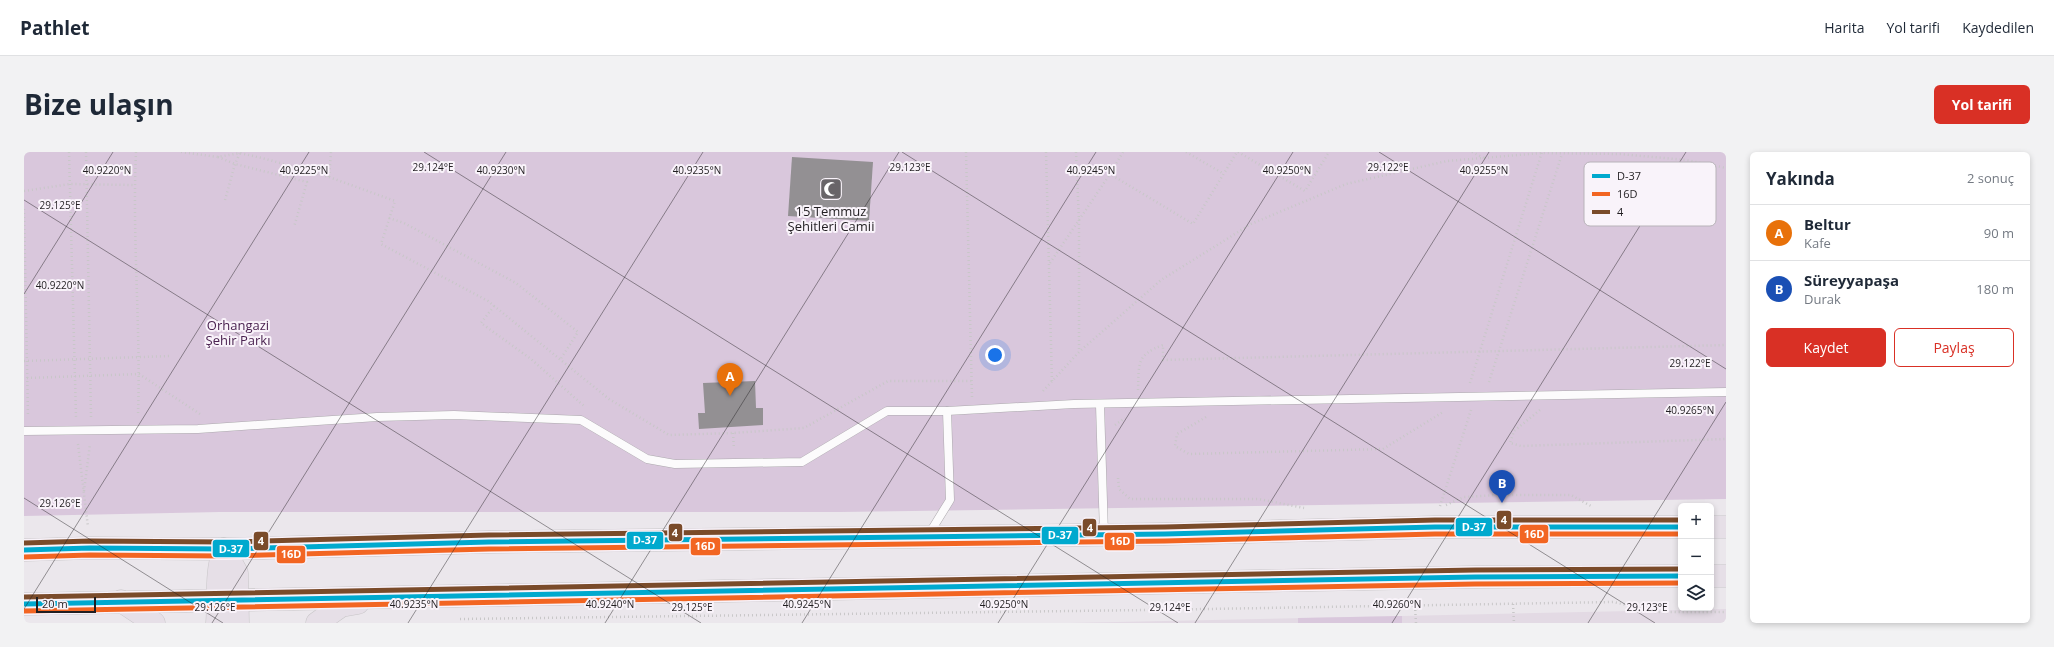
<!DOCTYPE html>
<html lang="tr">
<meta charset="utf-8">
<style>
body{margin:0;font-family:"Open Sans",sans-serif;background:#f2f2f3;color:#1f2937}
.controls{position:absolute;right:12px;bottom:12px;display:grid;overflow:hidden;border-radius:6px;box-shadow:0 2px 6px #0003}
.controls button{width:36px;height:36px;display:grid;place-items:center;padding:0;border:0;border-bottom:1px solid #e0e1e3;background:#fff;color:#1f2937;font:20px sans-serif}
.scale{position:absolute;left:12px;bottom:10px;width:60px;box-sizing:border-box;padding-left:4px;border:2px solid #211e21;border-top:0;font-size:11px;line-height:14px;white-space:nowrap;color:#211e21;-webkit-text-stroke:3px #f9f3fa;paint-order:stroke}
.you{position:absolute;left:971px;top:203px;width:14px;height:14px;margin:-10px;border:3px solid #fff;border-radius:50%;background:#1a73e8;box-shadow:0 0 0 6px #1a73e833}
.badge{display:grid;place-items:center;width:26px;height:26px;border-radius:50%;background:#d93025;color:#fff;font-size:13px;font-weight:700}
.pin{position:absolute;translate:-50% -33px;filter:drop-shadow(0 1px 2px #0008)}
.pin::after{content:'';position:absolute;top:21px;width:14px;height:12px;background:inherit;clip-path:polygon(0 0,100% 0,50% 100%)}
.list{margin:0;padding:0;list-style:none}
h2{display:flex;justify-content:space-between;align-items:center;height:52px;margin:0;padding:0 16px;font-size:17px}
h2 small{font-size:13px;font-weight:400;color:#747a83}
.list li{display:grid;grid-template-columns:26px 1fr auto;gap:12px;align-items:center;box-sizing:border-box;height:56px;padding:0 16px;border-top:1px solid #e0e1e3}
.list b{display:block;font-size:15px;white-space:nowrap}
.list p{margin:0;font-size:13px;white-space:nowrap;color:#747a83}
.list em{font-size:13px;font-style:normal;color:#747a83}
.actions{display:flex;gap:8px;padding:12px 16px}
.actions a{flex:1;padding:9px 0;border:1px solid #d93025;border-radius:6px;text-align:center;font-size:14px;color:#d93025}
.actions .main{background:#d93025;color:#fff}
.icon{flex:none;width:22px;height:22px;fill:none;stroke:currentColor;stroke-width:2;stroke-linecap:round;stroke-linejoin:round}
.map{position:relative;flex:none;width:1702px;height:471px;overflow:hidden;border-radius:6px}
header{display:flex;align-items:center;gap:24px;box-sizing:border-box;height:56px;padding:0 20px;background:#fff;border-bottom:1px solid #e0e1e3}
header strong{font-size:19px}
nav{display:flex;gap:22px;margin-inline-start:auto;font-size:14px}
.intro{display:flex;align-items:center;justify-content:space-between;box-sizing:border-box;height:96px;padding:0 24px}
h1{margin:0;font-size:28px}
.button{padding:10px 18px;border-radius:6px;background:#d93025;color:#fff;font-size:14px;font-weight:700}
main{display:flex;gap:24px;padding:0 24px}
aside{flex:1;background:#fff;border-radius:6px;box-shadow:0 2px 6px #0003}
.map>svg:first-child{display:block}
.built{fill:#e3dae4}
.green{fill:#d9c7dc}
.building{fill:#939093}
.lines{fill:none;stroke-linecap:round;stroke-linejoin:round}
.lane-casing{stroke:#aca9ad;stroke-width:9}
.highway-casing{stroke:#c7c5c7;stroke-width:23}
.path{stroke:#c8c7c8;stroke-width:2.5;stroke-dasharray:1 3;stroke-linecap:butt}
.lane{stroke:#fcfbfc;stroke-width:8}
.highway{stroke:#e6dfe7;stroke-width:22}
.bus-1-casing{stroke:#f9f3fa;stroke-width:8}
.bus-2-casing{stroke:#f9f3fa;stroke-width:8}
.bus-3-casing{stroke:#f9f3fa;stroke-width:8}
.bus-1{stroke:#00a9ce;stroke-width:5}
.bus-2{stroke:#f26522;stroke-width:5}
.bus-3{stroke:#7a4b2a;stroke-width:5}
.ticks{fill:none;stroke:#211e21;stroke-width:1;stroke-opacity:0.45}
.labels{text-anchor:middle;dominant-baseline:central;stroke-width:4;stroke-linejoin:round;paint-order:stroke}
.poi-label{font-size:13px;fill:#211e21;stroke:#f9f3fa}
.park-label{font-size:13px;fill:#4a2250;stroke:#f9f3fa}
.key{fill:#f9f3fa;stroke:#b8b3b9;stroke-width:1}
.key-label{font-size:11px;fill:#211e21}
.ticks-label{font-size:10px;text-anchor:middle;fill:#211e21;stroke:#f9f3fa;stroke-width:4;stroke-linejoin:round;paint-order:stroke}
.line-badge{stroke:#f9f3fa;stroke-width:1.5}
.badge-label{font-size:11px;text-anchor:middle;font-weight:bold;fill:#fff}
</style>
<header>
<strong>Pathlet</strong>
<nav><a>Harita</a><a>Yol tarifi</a><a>Kaydedilen</a></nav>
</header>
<div class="intro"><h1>Bize ulaşın</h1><a class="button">Yol tarifi</a></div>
<main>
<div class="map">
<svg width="1702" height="471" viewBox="0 0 1702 471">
<rect width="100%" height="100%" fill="#ebe7ec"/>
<polygon class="built" points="1702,457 1702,471 1046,471 1378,464"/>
<g class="green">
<polygon points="0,0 1702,0 1702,347 817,360 196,360 0,364"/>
<polygon points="1378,464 1378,471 1274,471 1274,466"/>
</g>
<g class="building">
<polygon points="768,5 849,10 845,69 764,64"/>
<polygon points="731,229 732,256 739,256 739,273 675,277 674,261 681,261 679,231"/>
</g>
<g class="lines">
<g class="lane-casing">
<g id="lane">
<polyline points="1076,253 1080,382"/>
<polyline points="0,279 174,277 353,265 430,263 557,268 623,307 651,312 778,310 863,259 923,259 1050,252 1702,240"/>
<polyline points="905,382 926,348 923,259"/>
</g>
</g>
<g class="highway-casing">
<g id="highway">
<polyline points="1687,375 1702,375"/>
<polyline points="200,397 213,421 214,471"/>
<polyline points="0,398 66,396 200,397 465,390 1141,382 1411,375 1657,375"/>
<polyline points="1687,424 1702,424"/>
<polyline points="97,449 130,471"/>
<polyline points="0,452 1451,425 1657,424"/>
<path d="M193 471C195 445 191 422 200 397"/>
<polyline points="293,471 317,454 334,451"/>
</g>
</g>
<g class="path">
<polyline points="45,0 52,265"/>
<polyline points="62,0 67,265"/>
<path d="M112 0C108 88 117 176 114 263"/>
<polyline points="157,0 194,5 216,1 242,7 305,25 371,49 357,92 464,149 585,247 645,283 709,281 780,276 864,229 948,229"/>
<polyline points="942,0 948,245"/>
<polyline points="1022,0 1028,231"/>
<polyline points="1052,0 1055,69 1055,199"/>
<polyline points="1099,0 1086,22 1169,72 1213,0"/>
<polyline points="1162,0 1200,22"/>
<polyline points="1214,0 1281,39 1305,0"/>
<polyline points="1448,0 1460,6"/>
<polyline points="194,5 211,12 283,30 270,75"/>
<polyline points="305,25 307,0"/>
<polyline points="0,39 46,32 111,33"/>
<polyline points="201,48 211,12 216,1"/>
<polyline points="0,57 4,265"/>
<polyline points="365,66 380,71 492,131 554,180 536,208"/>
<polyline points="1026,111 1086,22"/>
<polyline points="470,154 457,171 507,207 560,254"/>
<polyline points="0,209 147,204"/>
<polyline points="3,226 115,222 176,262"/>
<polyline points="1465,230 1538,2"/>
<polyline points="1446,231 1518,0"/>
<path d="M1114 238C1115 212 1112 203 1139 193V208L1702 193"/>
<polyline points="1019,239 1055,200 1137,128 1227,72 1322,32 1423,9 1518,1 1596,2 1662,8 1702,16"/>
<polyline points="1516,258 1490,279 1486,291 1497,294 1702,287"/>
<polyline points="1182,265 1153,282 1151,294 1165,302 1359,297 1419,260"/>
<polyline points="1091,273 1101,266"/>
<polyline points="709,281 710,297"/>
<polyline points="54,292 64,375"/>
<polyline points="1094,326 1095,337 1106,347 1235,347 1280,356"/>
<polyline points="60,339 66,292"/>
<polyline points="1422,353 1440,345 1472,343 1547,343 1567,354"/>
<polyline points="1416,354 1447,258"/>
<polyline points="1489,452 1490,471"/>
<polyline points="1391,454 1392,471"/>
<polyline points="436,467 1124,458 1590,450 1631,460 1702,460"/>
</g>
<use href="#lane" class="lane"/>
<use href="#highway" class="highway"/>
<g class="bus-1-casing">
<g id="bus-1">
<polyline points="0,398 66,396 200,397 465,390 1141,382 1411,375 1657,375"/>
<polyline points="0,452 1451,425 1657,424"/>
</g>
</g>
<g class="bus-2-casing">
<g id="bus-2">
<polyline points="0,405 66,403 200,404 465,397 1141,389 1411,382 1657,382"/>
<polyline points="0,459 1451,432 1657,431"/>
</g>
</g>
<g class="bus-3-casing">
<g id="bus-3">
<polyline points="0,391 66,389 200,390 465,383 1141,375 1411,368 1657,368"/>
<polyline points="0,445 1451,418 1657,417"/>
</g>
</g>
<use href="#bus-1" class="bus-1"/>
<use href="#bus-2" class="bus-2"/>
<use href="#bus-3" class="bus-3"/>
</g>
<path class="ticks" d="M400 0 1154 471M878 0 1631 471M1355 0 1702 217M0 48 677 471M0 142 89 0M0 346 199 471M0 457 285 0M188 471 482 0M384 471 679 0M581 471 875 0M778 471 1072 0M974 471 1269 0M1171 471 1465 0M1368 471 1662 0M1564 471 1702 250"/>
<defs>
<g id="mosque-square" transform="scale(1.15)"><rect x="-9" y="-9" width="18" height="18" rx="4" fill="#686468" stroke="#f9f3fa"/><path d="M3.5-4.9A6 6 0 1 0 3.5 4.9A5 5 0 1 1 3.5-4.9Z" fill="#fff"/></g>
</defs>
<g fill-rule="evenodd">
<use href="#mosque-square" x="807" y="37"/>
</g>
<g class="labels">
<g class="poi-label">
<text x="807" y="59">15 Temmuz<tspan x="807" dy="15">Şehitleri Camii</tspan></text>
</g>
<g class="park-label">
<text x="214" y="173">Orhangazi<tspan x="214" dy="15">Şehir Parkı</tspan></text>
</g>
</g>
<rect x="1560" y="10" width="132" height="64" rx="6" class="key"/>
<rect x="1568" y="22" width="18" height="4" fill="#00a9ce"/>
<rect x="1568" y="40" width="18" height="4" fill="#f26522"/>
<rect x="1568" y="58" width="18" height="4" fill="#7a4b2a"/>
<g class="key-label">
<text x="1593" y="28">D-37</text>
<text x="1593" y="46">16D</text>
<text x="1593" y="64">4</text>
</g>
<g class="ticks-label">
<text x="409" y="19">29.124°E</text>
<text x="886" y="19">29.123°E</text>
<text x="1364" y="19">29.122°E</text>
<text x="83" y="22">40.9220°N</text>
<text x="280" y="22">40.9225°N</text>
<text x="477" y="22">40.9230°N</text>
<text x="673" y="22">40.9235°N</text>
<text x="1067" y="22">40.9245°N</text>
<text x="1263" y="22">40.9250°N</text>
<text x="1460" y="22">40.9255°N</text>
<text x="36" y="57">29.125°E</text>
<text x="36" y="137">40.9220°N</text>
<text x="1666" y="215">29.122°E</text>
<text x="1666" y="262">40.9265°N</text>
<text x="36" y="355">29.126°E</text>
<text x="390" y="456">40.9235°N</text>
<text x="586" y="456">40.9240°N</text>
<text x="783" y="456">40.9245°N</text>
<text x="980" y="456">40.9250°N</text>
<text x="1373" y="456">40.9260°N</text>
<text x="191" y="459">29.126°E</text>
<text x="668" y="459">29.125°E</text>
<text x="1146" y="459">29.124°E</text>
<text x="1623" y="459">29.123°E</text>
</g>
<g class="line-badge">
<rect x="1472" y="358" width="16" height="20" rx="4" fill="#7a4b2a"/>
<rect x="1431" y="365" width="38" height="20" rx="4" fill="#00a9ce"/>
<rect x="1058" y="366" width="15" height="19" rx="4" fill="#7a4b2a"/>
<rect x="644" y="371" width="15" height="19" rx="4" fill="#7a4b2a"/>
<rect x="1495" y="372" width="30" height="20" rx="4" fill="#f26522"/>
<rect x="1017" y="374" width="38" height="19" rx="4" fill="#00a9ce"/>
<rect x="602" y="379" width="38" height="19" rx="4" fill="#00a9ce"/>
<rect x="229" y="379" width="16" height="20" rx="4" fill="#7a4b2a"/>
<rect x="1080" y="380" width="31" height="19" rx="4" fill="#f26522"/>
<rect x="666" y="385" width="31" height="19" rx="4" fill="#f26522"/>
<rect x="188" y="387" width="38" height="19" rx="4" fill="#00a9ce"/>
<rect x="252" y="393" width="30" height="19" rx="4" fill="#f26522"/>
</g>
<g class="badge-label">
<text x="1480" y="372">4</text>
<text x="1450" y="379">D-37</text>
<text x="1066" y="380">4</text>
<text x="651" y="385">4</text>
<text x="1510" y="386">16D</text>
<text x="1036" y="387">D-37</text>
<text x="621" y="392">D-37</text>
<text x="237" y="393">4</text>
<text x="1096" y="393">16D</text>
<text x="681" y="398">16D</text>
<text x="207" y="401">D-37</text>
<text x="267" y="406">16D</text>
</g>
</svg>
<div class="controls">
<button>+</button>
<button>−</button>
<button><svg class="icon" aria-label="layers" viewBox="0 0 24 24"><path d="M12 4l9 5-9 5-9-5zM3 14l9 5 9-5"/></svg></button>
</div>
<div class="scale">20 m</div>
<div class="you"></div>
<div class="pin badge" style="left:706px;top:244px;background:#e8710a">A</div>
<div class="pin badge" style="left:1478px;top:351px;background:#1a4fb4">B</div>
</div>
<aside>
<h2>Yakında<small>2 sonuç</small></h2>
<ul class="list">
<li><span class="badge" style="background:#e8710a">A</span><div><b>Beltur</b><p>Kafe</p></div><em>90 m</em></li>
<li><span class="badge" style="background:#1a4fb4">B</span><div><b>Süreyyapaşa</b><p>Durak</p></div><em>180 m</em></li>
</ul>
<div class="actions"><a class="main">Kaydet</a><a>Paylaş</a></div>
</aside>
</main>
